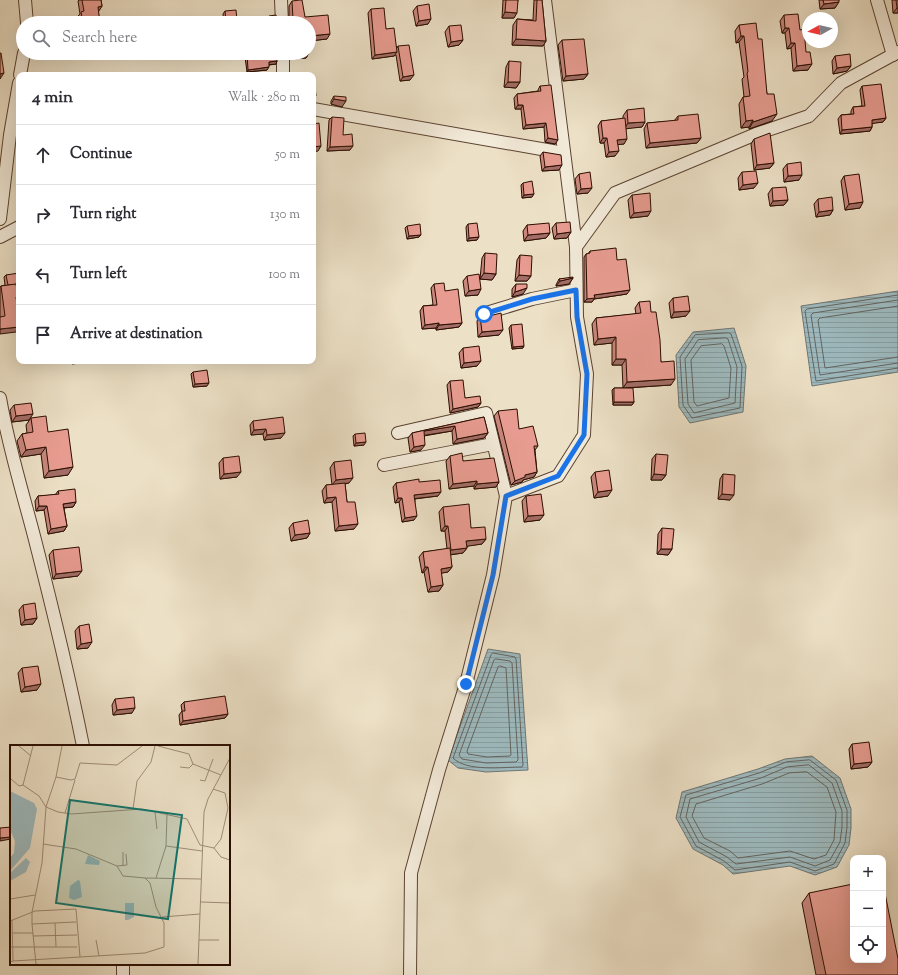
<!DOCTYPE html>
<meta charset="utf-8">
<style>
body{margin:0;font-family:"Sorts Mill Goudy",serif;background:#f2f2f3;color:#2b2b33}
.controls{position:absolute;right:12px;bottom:12px;display:grid;overflow:hidden;border-radius:8px;box-shadow:0 4px 16px #0002}
.controls button{width:36px;height:36px;display:grid;place-items:center;padding:0;border:0;border-bottom:1px solid #e1e1e2;background:#fff;color:#2b2b33;font:20px sans-serif}
.compass{position:absolute;left:802px;top:12px;width:36px;height:36px;border-radius:50%;background:#fff;box-shadow:0 4px 16px #0002;rotate:262deg}
.stop{position:absolute;width:12px;height:12px;margin:-9px;border:3px solid #1a73e8;border-radius:50%;background:#fff}
.stop.end{background:#1a73e8;border-color:#fff;box-shadow:0 1px 4px #0008}
.list{margin:0;padding:0;list-style:none}
h2{display:flex;justify-content:space-between;align-items:center;height:52px;margin:0;padding:0 16px;font-size:17px}
h2 small{font-size:13px;font-weight:400;color:#7c7c81}
.list li{display:grid;grid-template-columns:26px 1fr auto;gap:12px;align-items:center;box-sizing:border-box;height:60px;padding:0 16px;border-top:1px solid #e1e1e2}
.list b{display:block;font-size:15px;white-space:nowrap}
.list em{font-size:13px;font-style:normal;color:#7c7c81}
.icon{flex:none;width:22px;height:22px;fill:none;stroke:currentColor;stroke-width:2;stroke-linecap:round;stroke-linejoin:round}
.map{position:relative;flex:none;width:898px;height:975px;overflow:hidden}
.search{position:absolute;background:#fff;box-shadow:0 4px 16px #0002;left:16px;top:16px;width:300px;height:44px;display:flex;align-items:center;gap:10px;box-sizing:border-box;padding:0 14px;border-radius:22px;color:#7c7c81;font-size:15px}
.panel{position:absolute;background:#fff;box-shadow:0 4px 16px #0002;left:16px;top:72px;width:300px;height:292px;border-radius:8px}
.map>svg:first-child{display:block}
.water{fill:url(#water-rules);stroke:#6f7573}
.lines{fill:none;stroke-linecap:round;stroke-linejoin:round}
.shore{stroke:#646460;stroke-width:1}
.street-casing{stroke:#5b4232;stroke-width:14}
.street{stroke:#f3ebda;stroke-width:12}
.wall{fill:#c8867d;stroke:#2b0d00}
.shaded-wall{fill:#a26d66;stroke:#2b0d00}
.building{fill:#e89c91;stroke:#2b0d00}
.route{stroke:#1a73e8;stroke-width:5}
.inset-road{fill:none;stroke:#9f8c77;stroke-width:1}
.view{fill:#0f766e;fill-opacity:0.15;stroke:#0f766e;stroke-width:2}
.inset-edge{fill:none;stroke:#2b0d00;stroke-width:2}
</style>
<div class="map">
<svg width="898" height="975" viewBox="0 0 898 975">
<defs>
<pattern id="water-rules" width="6" height="5" patternUnits="userSpaceOnUse"><rect width="6" height="5" fill="#9dbabf"/><path d="M0 2.5h6" fill="none" stroke="#879fa2"/></pattern>
</defs>
<rect width="100%" height="100%" fill="#ece0c6"/>
<filter id="stains"><feTurbulence type="fractalNoise" baseFrequency=".005" numOctaves="4"/><feColorMatrix values="0 0 0 0 .2 0 0 0 0 .09 0 0 0 0 .02 0 0 0 .5 -.17"/></filter>
<radialGradient id="worn" r=".72"><stop offset=".6" stop-color="#630" stop-opacity="0"/><stop offset="1" stop-color="#630" stop-opacity=".3"/></radialGradient>
<g class="water">
<polygon points="898,291 898,372 812,386 801,306"/>
<polygon points="734,328 746,366 743,412 690,423 679,407 676,355 693,332"/>
<polygon points="488,649 520,654 528,770 486,772 458,768 448,760"/>
<polygon points="812,756 840,778 851,809 851,828 849,845 837,867 815,875 790,866 733,874 723,865 693,849 676,818 682,792 758,769 785,759"/>
</g>
<g class="lines">
<g class="shore">
<polyline points="898,295 807,309 805,311 816,381 898,368"/>
<polyline points="898,300 813,313 811,315 820,375 898,363"/>
<polyline points="898,306 820,318 818,320 825,368 898,357"/>
<polygon points="729,333 731,334 742,366 740,408 692,418 683,405 680,357 695,335"/>
<polygon points="726,338 728,339 737,367 735,403 694,413 688,404 685,359 698,340"/>
<polygon points="722,344 724,346 731,368 729,398 697,406 694,402 691,360 701,346"/>
<path d="M493 653 515 657 516 659 523 765 522 767C503 767 467 772 453 758L491 655Z"/>
<polygon points="496,659 510,661 512,663 518,760 516,762 486,763 462,759 459,755 494,660"/>
<polygon points="500,666 506,668 511,755 510,756 487,757 468,754 467,751 498,667"/>
<polygon points="810,760 836,780 847,810 847,827 845,843 834,864 815,871 790,862 735,870 724,861 696,846 680,817 686,795 759,773 786,762"/>
<polygon points="809,765 832,783 842,811 842,827 840,842 830,860 815,866 790,857 736,864 727,857 699,842 686,817 690,799 761,778 787,767"/>
<polygon points="807,772 827,787 836,812 834,840 826,855 814,859 790,851 738,858 730,851 704,838 692,816 696,804 762,784 789,773"/>
</g>
<g class="street-casing">
<g id="street">
<polyline points="25,0 27,23"/>
<polyline points="281,0 282,23"/>
<polyline points="545,0 576,247"/>
<polyline points="877,0 893,55"/>
<polyline points="283,53 283,75"/>
<polyline points="20,75 24,53"/>
<polyline points="313,109 564,153"/>
<polyline points="0,219 10,135 19,83"/>
<polyline points="0,237 19,227"/>
<polyline points="483,314 532,299 576,290"/>
<path d="M0 398C8 445 22 490 34 536 52 606 69 676 83 746"/>
<polyline points="398,433 486,413 506,496"/>
<polyline points="384,465 493,444"/>
<polyline points="123,975 123,964"/>
<polyline points="410,975 411,873 439,770 466,684 493,575 506,496 558,476 584,435 587,374 577,317 576,247 615,193 756,134 809,116 841,83 898,52"/>
</g>
</g>
<use href="#street" class="street"/>
</g>
<g class="wall">
<polygon points="79,0 101,0 102,6 98,11 100,23 78,23 77,17 80,14 78,1"/>
<polygon points="503,0 518,0 514,18 502,18"/>
<polygon points="534,0 542,0 546,41 543,46 512,45 513,25 517,19 533,20"/>
<polygon points="819,0 839,0 835,8 820,9"/>
<polygon points="892,0 898,0 898,13 893,13"/>
<polygon points="292,1 305,17 327,39 309,41 309,23 289,23 289,6"/>
<polygon points="417,6 428,24 416,26 413,11"/>
<polygon points="371,9 386,29 397,48 398,46 410,80 400,81 396,55 394,56 372,59 368,13"/>
<polygon points="225,11 235,22 224,23 223,14"/>
<polygon points="784,15 800,30 808,70 793,71 791,48 787,49 785,33 782,33 780,21"/>
<polygon points="269,16 277,23 268,23 267,18"/>
<polygon points="739,25 758,39 767,94 772,121 749,129 749,127 741,128 739,104 743,97 744,97 742,79 744,77 739,42 736,43 735,31"/>
<polygon points="449,26 463,40 459,45 448,47 445,32"/>
<polygon points="562,40 588,74 584,79 563,81 558,45"/>
<polygon points="292,53 309,53 306,58 293,59"/>
<polygon points="247,54 277,61 276,64 269,65 267,70 247,72 245,57"/>
<polygon points="835,56 851,66 847,71 833,74 832,61"/>
<polygon points="509,61 520,82 516,88 504,87 506,67"/>
<polygon points="540,86 555,144 545,142 544,127 523,129 521,109 515,109 514,98 517,94 538,91 538,90"/>
<polygon points="862,86 886,118 883,122 872,123 872,127 870,131 840,134 838,119 841,115 851,114 851,111 853,107 862,106 860,90"/>
<polygon points="334,96 342,107 331,104 331,101"/>
<polygon points="627,110 645,122 642,127 626,128 624,144 618,144 615,156 606,157 604,143 600,143 598,126 601,121 623,119 623,116"/>
<polygon points="678,116 701,138 697,143 646,148 644,129 647,123 674,121"/>
<polygon points="332,117 343,135 350,150 327,151 329,120"/>
<polygon points="754,139 774,163 770,168 754,170 751,144"/>
<polygon points="543,152 559,170 542,171 540,156"/>
<polygon points="787,164 799,180 784,182 783,169"/>
<polygon points="742,172 754,188 739,190 738,178"/>
<polygon points="579,174 588,193 577,194 575,179"/>
<polygon points="844,176 860,208 845,210 841,181"/>
<polygon points="523,183 532,197 522,198 521,185"/>
<polygon points="772,188 788,200 784,205 770,206 768,194"/>
<polygon points="632,195 648,216 630,218 628,200"/>
<polygon points="818,199 833,210 830,215 816,217 814,204"/>
<polygon points="556,223 571,232 567,238 554,239 552,228"/>
<polygon points="468,224 477,240 467,241 466,227"/>
<polygon points="527,225 550,233 546,238 524,241 523,231"/>
<polygon points="407,226 419,237 407,239 405,228"/>
<polygon points="590,251 617,260 627,294 594,299 592,302 584,302 584,257 586,254 588,254"/>
<polygon points="485,253 496,274 492,280 480,279 482,258"/>
<polygon points="520,255 531,276 527,281 515,281 517,260"/>
<polygon points="6,275 19,276 19,285 18,286 16,287 16,299 19,319 19,328 16,332 0,317 0,287 1,286 5,285 4,277"/>
<polygon points="467,276 478,295 465,296 463,281"/>
<polygon points="573,278 569,284 556,286 556,285 559,279"/>
<polygon points="434,284 445,291 462,323 459,327 436,330 436,328 422,329 420,311 423,306 433,305 431,288"/>
<polygon points="516,284 523,294 512,297 512,289"/>
<polygon points="673,298 686,316 671,318 669,303"/>
<polygon points="639,302 651,312 661,362 671,385 627,388 634,402 632,405 613,405 612,390 614,388 623,388 622,365 612,365 612,343 594,345 592,324 596,318 636,314 635,308"/>
<polygon points="480,316 499,335 478,337 477,321"/>
<polygon points="511,325 523,348 512,349 509,328"/>
<polygon points="463,348 477,366 461,368 459,353"/>
<polygon points="193,372 207,386 193,387 191,374"/>
<polygon points="450,381 465,398 481,403 478,407 450,413 447,385"/>
<polygon points="14,405 29,420 12,422 10,410"/>
<polygon points="498,411 538,446 535,450 537,472 534,477 523,480 522,482 511,485 494,416"/>
<polygon points="484,417 488,433 484,438 453,444 452,431 424,436 421,450 410,452 408,438 412,433"/>
<polygon points="31,418 48,432 68,475 44,478 41,454 21,457 17,441 22,434 27,433 26,425"/>
<polygon points="253,421 281,438 264,440 263,434 251,435 250,425"/>
<polygon points="355,434 364,445 354,446 353,436"/>
<polygon points="656,454 666,475 662,480 651,480 652,459"/>
<polygon points="450,456 463,461 499,482 496,487 474,489 474,486 449,489 446,461"/>
<polygon points="223,458 237,477 220,479 219,463"/>
<polygon points="334,462 349,483 345,484 347,502 354,529 335,531 332,502 324,503 322,491 326,485 332,485 330,468"/>
<polygon points="595,472 608,496 594,498 591,477"/>
<polygon points="723,474 730,500 718,499 720,479"/>
<polygon points="419,482 438,496 415,499 414,520 402,522 399,502 395,503 393,487 396,483"/>
<polygon points="58,491 76,502 73,507 64,508 67,526 64,531 48,534 44,510 36,511 35,501 38,496 55,495"/>
<polygon points="526,496 540,520 524,522 522,501"/>
<polygon points="443,507 486,539 482,544 467,546 467,548 463,553 450,555 452,567 448,572 441,573 443,585 439,591 428,592 424,572 422,573 419,557 423,552 447,549 445,531 441,531 439,512"/>
<polygon points="293,523 310,533 307,538 291,541 289,528"/>
<polygon points="662,528 672,549 668,555 657,554 658,534"/>
<polygon points="53,550 78,576 53,579 49,555"/>
<polygon points="23,605 37,618 33,624 21,625 19,610"/>
<polygon points="79,626 88,648 77,649 75,631"/>
<polygon points="22,668 37,690 21,692 18,673"/>
<polygon points="115,699 132,713 113,715 112,705"/>
<polygon points="184,702 228,714 225,718 180,725 179,715 182,711 181,705"/>
<polygon points="852,744 872,762 868,767 851,769 849,749"/>
<polygon points="809,893 898,975 816,975 802,903"/>
</g>
<g class="shaded-wall">
<polygon points="839,2 835,8 820,9 824,4"/>
<polygon points="102,6 99,11 94,12 98,7"/>
<polygon points="897,8 898,8 898,13 893,13"/>
<polygon points="505,12 517,13 514,18 502,18"/>
<polygon points="431,19 428,24 416,26 419,21"/>
<polygon points="237,20 235,22 224,23 226,21"/>
<polygon points="785,28 789,28 785,33 782,33"/>
<polygon points="330,34 327,39 309,41 309,36"/>
<polygon points="741,36 744,36 739,42 736,43"/>
<polygon points="516,39 546,41 543,46 512,45"/>
<polygon points="463,40 459,45 448,47 451,42"/>
<polygon points="791,43 795,43 791,48 787,49"/>
<polygon points="397,52 394,56 372,59 375,55"/>
<polygon points="309,53 306,58 293,59 296,55"/>
<polygon points="277,61 276,64 267,65 269,62"/>
<polygon points="812,64 808,70 793,71 797,66"/>
<polygon points="851,66 847,71 833,74 837,68"/>
<polygon points="269,67 267,70 247,72 248,70"/>
<polygon points="4,73 0,79 0,74"/>
<polygon points="588,74 584,79 563,81 566,76"/>
<polygon points="414,75 410,80 400,81 403,77"/>
<polygon points="508,82 520,82 516,88 504,87"/>
<polygon points="334,99 346,101 342,107 331,104"/>
<polygon points="518,105 523,105 521,109 515,109"/>
<polygon points="777,114 772,121 749,129 753,122"/>
<polygon points="886,118 883,122 869,124 872,120"/>
<polygon points="753,120 749,127 741,128 746,121"/>
<polygon points="645,122 642,127 624,129 628,123"/>
<polygon points="546,123 544,127 523,129 526,125"/>
<polygon points="872,127 870,131 840,134 842,130"/>
<polygon points="548,138 558,140 555,144 545,142"/>
<polygon points="603,138 607,138 604,143 600,143"/>
<polygon points="701,138 697,143 646,148 650,143"/>
<polygon points="627,139 624,144 614,145 617,140"/>
<polygon points="321,146 318,151 313,152 313,147"/>
<polygon points="353,146 350,150 327,151 330,147"/>
<polygon points="619,151 615,156 606,157 609,152"/>
<polygon points="774,163 770,168 754,170 757,165"/>
<polygon points="562,165 559,170 542,171 545,167"/>
<polygon points="802,175 799,180 784,182 788,176"/>
<polygon points="758,183 754,188 739,190 743,185"/>
<polygon points="592,188 588,193 577,194 581,189"/>
<polygon points="534,194 532,197 522,198 524,195"/>
<polygon points="788,200 784,205 770,206 773,201"/>
<polygon points="863,202 860,208 845,210 849,204"/>
<polygon points="833,210 830,215 816,217 819,212"/>
<polygon points="651,211 648,216 630,218 634,213"/>
<polygon points="571,232 567,238 554,239 557,234"/>
<polygon points="550,233 546,238 524,241 528,235"/>
<polygon points="421,235 419,237 407,239 409,236"/>
<polygon points="479,237 477,240 467,241 469,238"/>
<polygon points="484,273 496,274 492,280 480,279"/>
<polygon points="519,275 531,276 527,281 515,281"/>
<polygon points="573,278 569,284 556,286 560,281"/>
<polygon points="527,288 523,294 512,297 515,292"/>
<polygon points="481,289 478,295 465,296 469,291"/>
<polygon points="630,290 627,294 594,299 592,302 584,302 587,299 594,295"/>
<polygon points="690,311 686,316 671,318 674,312"/>
<polygon points="439,323 436,328 422,329 425,325"/>
<polygon points="462,323 459,327 436,330 439,325"/>
<polygon points="19,327 19,328 16,332 0,334 0,329"/>
<polygon points="503,330 499,335 478,337 482,332"/>
<polygon points="616,337 612,343 594,345 598,339"/>
<polygon points="524,346 523,348 512,349 513,347"/>
<polygon points="616,359 626,359 622,365 612,365"/>
<polygon points="25,361 39,361 24,363"/>
<polygon points="74,361 88,361 88,362 72,364"/>
<polygon points="481,361 477,366 461,368 464,363"/>
<polygon points="675,379 671,385 623,388 627,382"/>
<polygon points="209,383 207,386 193,387 195,384"/>
<polygon points="614,402 634,402 632,405 613,405"/>
<polygon points="481,403 478,407 450,413 453,409"/>
<polygon points="33,414 29,420 12,422 16,416"/>
<polygon points="455,426 452,431 420,436 424,431"/>
<polygon points="266,429 263,434 251,435 254,430"/>
<polygon points="285,433 281,438 264,440 267,435"/>
<polygon points="488,433 484,438 453,444 457,439"/>
<polygon points="366,442 364,445 354,446 356,443"/>
<polygon points="425,445 421,450 410,452 414,447"/>
<polygon points="46,447 41,454 21,457 26,450"/>
<polygon points="73,467 68,475 44,478 49,471"/>
<polygon points="241,472 237,477 220,479 224,474"/>
<polygon points="537,472 534,477 523,480 522,482 511,485 515,481 525,475"/>
<polygon points="654,474 666,475 662,480 651,480"/>
<polygon points="353,478 349,483 332,485 336,480"/>
<polygon points="477,481 474,486 449,489 453,484"/>
<polygon points="499,482 496,487 474,489 477,484"/>
<polygon points="612,490 608,496 594,498 598,492"/>
<polygon points="441,492 438,496 411,499 414,495"/>
<polygon points="722,494 734,495 730,500 718,499"/>
<polygon points="336,497 332,502 324,503 327,498"/>
<polygon points="398,498 402,498 399,502 395,503"/>
<polygon points="76,502 73,507 60,508 63,504"/>
<polygon points="39,506 47,506 44,510 36,511"/>
<polygon points="544,515 540,520 524,522 528,516"/>
<polygon points="417,516 414,520 402,522 405,518"/>
<polygon points="358,524 354,529 335,531 339,526"/>
<polygon points="67,526 64,531 48,534 51,529"/>
<polygon points="445,526 448,526 445,531 441,531"/>
<polygon points="310,533 307,538 291,541 295,535"/>
<polygon points="486,539 482,544 462,547 466,541"/>
<polygon points="467,548 463,553 447,555 451,550"/>
<polygon points="661,549 672,549 668,555 657,554"/>
<polygon points="425,567 428,567 424,572 422,573"/>
<polygon points="452,567 448,572 437,574 441,569"/>
<polygon points="82,571 78,576 53,579 56,574"/>
<polygon points="443,585 439,591 428,592 431,587"/>
<polygon points="37,618 33,624 21,625 25,620"/>
<polygon points="92,642 88,648 77,649 81,644"/>
<polygon points="41,684 37,690 21,692 25,687"/>
<polygon points="135,708 132,713 113,715 117,710"/>
<polygon points="228,714 225,718 180,725 183,721"/>
<polygon points="872,762 868,767 851,769 854,764"/>
<polygon points="11,837 11,839 0,841 0,838"/>
</g>
<g class="building">
<polygon points="82,0 101,0 102,6 98,7 100,23 83,23 81,12 84,11"/>
<polygon points="300,0 302,0 305,17 328,15 330,34 309,36 309,23 290,23 293,19 292,1"/>
<polygon points="506,0 518,0 517,13 505,12"/>
<polygon points="537,0 542,0 546,41 516,39 517,19 536,21"/>
<polygon points="823,0 839,0 839,2 824,4"/>
<polygon points="896,0 898,0 898,8 897,8"/>
<polygon points="429,4 431,19 419,21 417,6"/>
<polygon points="384,8 386,29 394,28 397,52 375,55 371,9"/>
<polygon points="236,10 237,20 226,21 225,11"/>
<polygon points="798,14 800,30 804,29 806,52 810,52 812,64 797,66 795,43 791,43 789,28 785,28 784,15"/>
<polygon points="276,15 277,23 270,23 269,16"/>
<polygon points="756,23 758,39 762,39 767,94 774,94 777,114 753,122 753,120 746,121 743,97 750,96 747,73 748,72 744,36 741,36 739,25"/>
<polygon points="461,25 463,40 451,42 449,26"/>
<polygon points="584,39 588,74 566,76 562,40"/>
<polygon points="409,45 414,75 403,77 398,46"/>
<polygon points="0,53 1,53 4,73 0,74"/>
<polygon points="263,53 276,53 277,61 269,62 269,67 248,70 247,54"/>
<polygon points="296,53 309,53 296,55"/>
<polygon points="850,54 851,66 837,68 835,56"/>
<polygon points="509,61 521,62 520,82 508,82"/>
<polygon points="881,84 886,118 872,120 872,127 842,130 841,115 854,114 853,107 865,106 862,86"/>
<polygon points="551,85 558,140 548,138 546,123 526,125 523,105 518,105 517,94 541,91 540,86"/>
<polygon points="313,86 315,86 316,96 313,98"/>
<polygon points="334,96 346,97 346,101 334,99"/>
<polygon points="644,108 645,122 628,123 627,110"/>
<polygon points="698,114 701,138 650,143 647,123 678,120 678,116"/>
<polygon points="332,117 344,118 343,135 352,134 353,146 330,147"/>
<polygon points="625,118 627,139 617,140 619,151 609,152 607,138 603,138 601,121"/>
<polygon points="319,123 321,146 313,147 313,124"/>
<polygon points="770,133 774,163 757,165 754,139"/>
<polygon points="543,152 561,155 562,165 545,167"/>
<polygon points="801,162 802,175 788,176 787,164"/>
<polygon points="756,171 758,183 743,185 742,172"/>
<polygon points="590,172 592,188 581,189 579,174"/>
<polygon points="859,174 863,202 849,204 844,176"/>
<polygon points="532,181 534,194 524,195 523,183"/>
<polygon points="786,187 788,200 773,201 772,188"/>
<polygon points="650,193 651,211 634,213 632,195"/>
<polygon points="832,197 833,210 819,212 818,199"/>
<polygon points="570,222 571,232 557,234 556,223"/>
<polygon points="477,223 479,237 469,238 468,224"/>
<polygon points="549,223 550,233 528,235 527,225"/>
<polygon points="420,224 421,235 409,236 407,226"/>
<polygon points="616,248 617,260 626,259 630,290 594,295 595,298 587,299 586,254 590,253 590,251"/>
<polygon points="485,253 497,254 496,274 484,273"/>
<polygon points="520,255 532,256 531,276 519,275"/>
<polygon points="19,273 19,284 8,285 6,275"/>
<polygon points="479,274 481,289 469,291 467,276"/>
<polygon points="573,277 573,278 560,281 559,279"/>
<polygon points="444,283 445,291 458,289 462,323 439,325 439,323 425,325 423,306 437,305 434,284"/>
<polygon points="16,284 18,297 16,297 19,319 19,327 0,329 0,317 5,316 1,286"/>
<polygon points="516,284 527,284 527,288 515,292"/>
<polygon points="688,296 690,311 674,312 673,298"/>
<polygon points="650,301 651,312 656,312 660,340 661,362 674,361 675,379 627,382 626,359 616,359 616,337 598,339 596,318 641,313 639,302"/>
<polygon points="501,313 503,330 482,332 480,316 489,316"/>
<polygon points="522,324 524,346 513,347 511,325"/>
<polygon points="479,346 481,361 464,363 463,348"/>
<polygon points="207,370 209,383 195,384 193,372"/>
<polygon points="463,380 465,398 480,396 481,403 453,409 450,381"/>
<polygon points="614,388 633,388 634,402 614,402"/>
<polygon points="31,403 33,414 16,416 14,405"/>
<polygon points="517,409 519,429 533,426 538,446 534,446 537,472 525,475 525,477 515,481 498,411"/>
<polygon points="46,416 48,432 68,429 73,467 49,471 46,447 26,450 22,434 33,432 31,418"/>
<polygon points="283,417 285,433 267,435 266,429 254,430 253,421"/>
<polygon points="484,417 488,433 457,439 455,426 424,431 425,445 414,447 412,433"/>
<polygon points="365,433 366,442 356,443 355,434"/>
<polygon points="462,453 463,461 494,458 499,482 477,484 477,481 453,484 450,456"/>
<polygon points="656,454 668,455 666,475 654,474"/>
<polygon points="239,456 241,472 224,474 223,458"/>
<polygon points="351,460 353,478 336,480 334,462"/>
<polygon points="609,470 612,490 598,492 595,472"/>
<polygon points="723,474 735,475 734,495 722,494"/>
<polygon points="419,479 419,482 440,480 441,492 414,495 417,516 405,518 402,498 398,498 396,483"/>
<polygon points="345,483 347,502 355,502 358,524 339,526 336,497 327,498 326,485"/>
<polygon points="75,489 76,502 63,504 67,526 51,529 47,506 39,506 38,496 59,494 58,491"/>
<polygon points="541,494 544,515 528,516 526,496"/>
<polygon points="469,504 471,528 485,527 486,539 466,541 467,548 451,550 448,526 445,526 443,507"/>
<polygon points="308,520 310,533 295,535 293,523"/>
<polygon points="662,528 674,529 672,549 661,549"/>
<polygon points="79,547 82,571 56,574 53,550"/>
<polygon points="450,548 452,567 441,569 443,585 431,587 428,567 425,567 423,552"/>
<polygon points="35,603 37,618 25,620 23,605"/>
<polygon points="89,624 92,642 81,644 79,626"/>
<polygon points="38,666 41,684 25,687 22,668"/>
<polygon points="225,696 228,714 183,721 182,711 185,711 184,702"/>
<polygon points="134,697 135,708 117,710 115,699"/>
<polygon points="869,742 872,762 854,764 852,744"/>
<polygon points="11,827 11,837 0,838 0,828"/>
<polygon points="883,883 898,959 898,975 826,975 809,893 853,884 853,960 883,960"/>
</g>
<g class="lines">
<polyline class="route" points="466,684 493,575 506,496 558,476 584,435 587,374 577,317 576,290 532,299 484,314"/>
</g>
<g transform="translate(10 745)">
<rect width="220" height="220" fill="#ece0c6"/>
<path d="M0 46 24 58 27 64 20 103 0 126V113L4 108 5 96 0 85ZM78 110 90 116 89 120 75 119ZM16 113 20 117 16 127 0 136V128ZM68 135 70 136 72 152 64 155 59 153 60 141ZM115 158H124V172L118 175H115Z" fill="#9dbabf"/>
<path class="inset-road" d="M9 1 21 11M23 1 13 40 29 51 36 62 32 118 22 167V179L66 177M52 1 46 32 61 35 65 34 70 18 107 20 132 1M148 1 179 9 183 19 211 30M170 22 179 23 183 19M46 32 36 62 48 67 61 69 132 64 177 74 190 100 204 103 211 112 220 115M0 33 9 41 13 40M190 35 195 36 203 14M203 44 215 48 218 63 211 94 204 103M123 64 127 36 141 17 145 1M145 67 147 84M55 68 65 35M156 101 192 106M113 107V120M107 121 117 120 116 109M135 133 191 134M146 133 156 101 157 69M0 154 25 150M191 157 220 158M152 172 190 169M0 176 25 166 66 164 70 212 135 208 154 202V178L146 162 140 138 135 133 113 131 107 121 66 104 33 99M45 178 46 202M22 179 26 219M3 188H23M23 191 67 190M86 195 89 211M189 195H209M1 202H67M3 216 70 212M0 217 3 216 2 175M188 219 194 67 198 54 220 13"/>
<path class="view" d="M60 55 172 70 158 174 46 158Z"/>
<rect width="220" height="220" class="inset-edge"/>
</g>
<rect width="100%" height="100%" filter="url(#stains)"/>
<rect width="100%" height="100%" fill="url(#worn)"/>
</svg>
<div class="controls">
<button>+</button>
<button>−</button>
<button><svg class="icon" aria-label="locate" viewBox="0 0 24 24"><circle cx="12" cy="12" r="6"/><path d="M12 2v4M12 18v4M2 12h4M18 12h4"/></svg></button>
</div>
<svg class="compass" viewBox="-18 -18 36 36"><path d="M0-13l5 13h-10z" fill="#e53935"/><path d="M0 13l5-13h-10z" fill="#7c7c81"/></svg>
<div class="stop" style="left:484px;top:314px"></div>
<div class="stop end" style="left:466px;top:684px"></div>
<div class="search"><svg class="icon" aria-label="search" viewBox="0 0 24 24"><circle cx="10" cy="10" r="6"/><path d="M15 15l6 6"/></svg>Search here</div>
<section class="panel">
<h2>4 min<small>Walk · 280 m</small></h2>
<ul class="list">
<li><svg class="icon" aria-label="ahead" viewBox="0 0 24 24"><path d="M12 20V5M6 11l6-6 6 6"/></svg><div><b>Continue</b></div><em>50 m</em></li>
<li><svg class="icon" aria-label="right" viewBox="0 0 24 24"><path d="M7 20v-9h11M14 6l5 5-5 5"/></svg><div><b>Turn right</b></div><em>130 m</em></li>
<li><svg class="icon" aria-label="left" viewBox="0 0 24 24"><path d="M17 20v-9H6M10 6l-5 5 5 5"/></svg><div><b>Turn left</b></div><em>100 m</em></li>
<li><svg class="icon" aria-label="arrive" viewBox="0 0 24 24"><path d="M6 21V4h12l-3 4 3 4H6"/></svg><div><b>Arrive at destination</b></div></li>
</ul>
</section>
</div>
